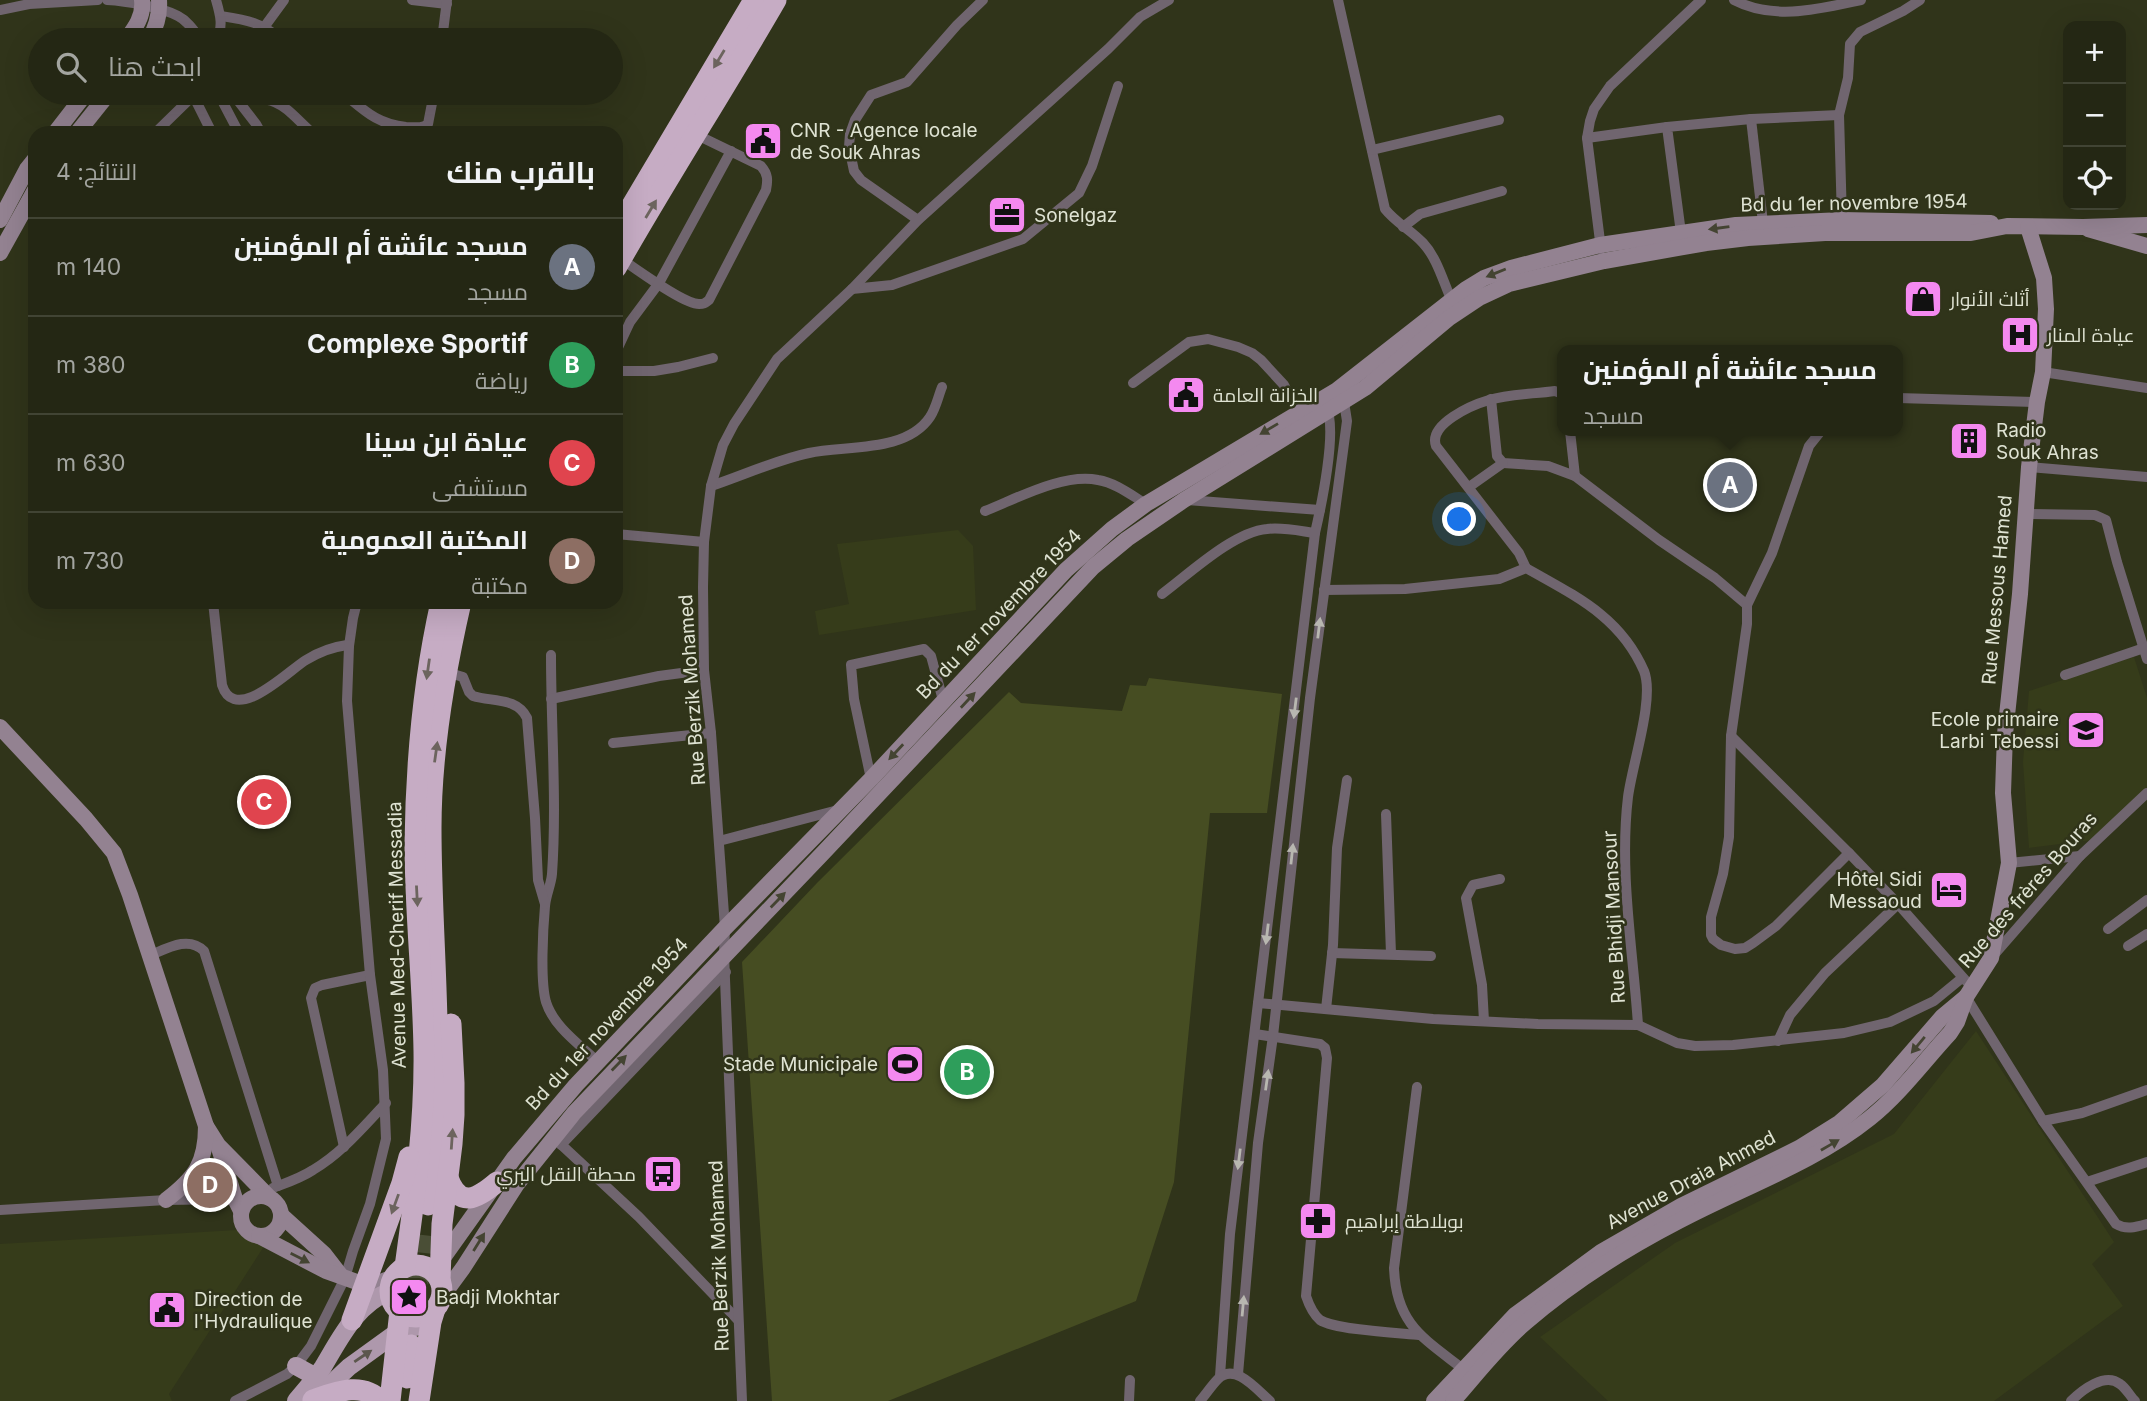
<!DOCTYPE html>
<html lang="ar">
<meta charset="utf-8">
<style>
body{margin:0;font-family:Inter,Cairo,sans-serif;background:#2c2f1d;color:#f1f3f6;direction:rtl}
.controls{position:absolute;right:21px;top:21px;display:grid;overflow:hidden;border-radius:14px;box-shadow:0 7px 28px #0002}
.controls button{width:63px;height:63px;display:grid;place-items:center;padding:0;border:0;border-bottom:2px solid #414434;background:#242714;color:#f1f3f6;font:35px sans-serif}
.you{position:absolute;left:1460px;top:520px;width:24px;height:24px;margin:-18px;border:5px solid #fff;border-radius:50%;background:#1a73e8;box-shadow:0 0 0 10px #1a73e833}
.badge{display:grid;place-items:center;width:46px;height:46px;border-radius:50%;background:#8c9099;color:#fff;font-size:23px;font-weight:700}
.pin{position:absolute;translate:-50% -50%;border:4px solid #fff;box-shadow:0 2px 7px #0006}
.popup{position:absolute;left:1557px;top:345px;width:346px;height:91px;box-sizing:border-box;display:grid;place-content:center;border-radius:14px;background:#242714;filter:drop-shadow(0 2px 5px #0005);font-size:23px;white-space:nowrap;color:#a3a5a0}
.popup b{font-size:26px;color:#f1f3f6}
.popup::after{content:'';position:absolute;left:50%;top:100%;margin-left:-14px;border:14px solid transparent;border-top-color:#242714}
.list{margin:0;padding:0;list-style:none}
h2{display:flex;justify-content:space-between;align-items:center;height:91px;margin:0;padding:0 28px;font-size:30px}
h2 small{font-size:23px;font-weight:400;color:#a3a5a0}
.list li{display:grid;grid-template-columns:46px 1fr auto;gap:21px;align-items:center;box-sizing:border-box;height:98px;padding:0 28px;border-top:2px solid #414434}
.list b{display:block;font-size:26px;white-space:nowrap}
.list p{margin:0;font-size:23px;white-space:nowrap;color:#a3a5a0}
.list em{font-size:23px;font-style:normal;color:#a3a5a0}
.icon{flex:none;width:38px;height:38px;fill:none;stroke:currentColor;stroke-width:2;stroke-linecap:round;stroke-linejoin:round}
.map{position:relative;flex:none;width:2147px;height:1401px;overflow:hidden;direction:ltr}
.search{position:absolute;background:#242714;box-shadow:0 7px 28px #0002;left:28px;top:28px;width:595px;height:77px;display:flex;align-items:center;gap:18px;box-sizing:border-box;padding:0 24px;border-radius:38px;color:#a3a5a0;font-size:26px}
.panel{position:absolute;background:#242714;box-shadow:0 7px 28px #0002;left:28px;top:126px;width:595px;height:483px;border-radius:21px;direction:rtl}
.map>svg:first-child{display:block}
.built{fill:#363c1a}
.green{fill:#464d22}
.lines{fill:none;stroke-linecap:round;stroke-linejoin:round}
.highway-tunnel{stroke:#4a4e36;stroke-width:21;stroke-dasharray:21 10;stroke-linecap:butt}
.street{stroke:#70656f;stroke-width:10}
.secondary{stroke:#938291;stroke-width:16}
.primary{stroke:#ae98ac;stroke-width:18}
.highway{stroke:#c6acc4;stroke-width:21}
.oneway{fill:#6c645e}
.oneway2{fill:#444432}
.oneway3{fill:#b8b7b0}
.oneway4{fill:#5c574d}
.labels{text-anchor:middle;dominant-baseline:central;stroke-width:5;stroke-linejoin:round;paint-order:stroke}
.poi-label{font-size:19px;fill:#dfe3d3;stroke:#30341a;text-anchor:start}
.street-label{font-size:19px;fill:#dfe3d3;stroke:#30341a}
</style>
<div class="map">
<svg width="2147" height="1401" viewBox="0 0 2147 1401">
<rect width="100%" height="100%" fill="#30341a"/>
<g class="built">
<polygon points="958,530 973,546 976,610 819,635 815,611 849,604 837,544"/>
<polygon points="2134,657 2147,698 2147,797 2092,840 2029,848 2023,762 2029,691"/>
<polygon points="1976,1031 2114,1242 2092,1264 2123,1306 1994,1401 1608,1401 1540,1337 1675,1243 1894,1134"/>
<polygon points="254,1229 268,1240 169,1394 172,1401 0,1401 0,1244"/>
</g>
<polygon class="green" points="1149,678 1282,694 1267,813 1210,813 1174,1182 1136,1301 888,1401 772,1401 742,962 817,883 1009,692 1021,703 1122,711 1130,685 1146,686"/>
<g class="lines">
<polyline class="highway-tunnel" points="411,1345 423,1235"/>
<g class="street">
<path d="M107 0C126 1 161 7 178 16 188 21 195 32 201 40"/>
<polyline points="412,0 447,4"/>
<path d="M1338 0 1385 209C1396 223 1411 230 1423 243 1437 258 1443 281 1451 299"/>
<path d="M1734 0C1774 21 1819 9 1861 0"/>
<polyline points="0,10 29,4 98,0"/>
<path d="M221 16C247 20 261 22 282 40"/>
<polyline points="265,26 284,0"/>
<path d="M216 40C224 27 220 14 216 0"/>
<polyline points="442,40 447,0"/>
<polyline points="218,93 239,133"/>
<polyline points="232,93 256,124 261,133"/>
<path d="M343 93C365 111 377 124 406 127 415 127 421 129 428 124L434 93"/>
<polyline points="193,95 212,133"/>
<path d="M236 98C281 97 281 104 312 133"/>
<polyline points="1751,119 1763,223"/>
<polyline points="155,133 196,93"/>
<polyline points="1587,138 1667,127"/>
<polyline points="1372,150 1499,120"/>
<polyline points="918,220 861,180 854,171 849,147 850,134 855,120 871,95 907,82 957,25 983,0"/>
<polyline points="1842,220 1839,115 1848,78 1850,44 1860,32 1903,11 1920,0"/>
<polyline points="1403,227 1420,214 1502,191"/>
<polyline points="1681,233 1667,127 1751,119 1839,115"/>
<polyline points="1601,249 1587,138 1590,121 1594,109 1610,86 1701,0"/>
<path d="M621 259C637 269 683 304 699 304 705 304 705 303 709 300L766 190C768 180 768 174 761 166L695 134"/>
<polyline points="852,289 892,285 1023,239 1079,193 1092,166 1118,86"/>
<polyline points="616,352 630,322 659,283 731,151"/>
<polyline points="616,371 654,371 678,367 713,358"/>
<polyline points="2043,372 2147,388"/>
<polyline points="1133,383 1189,342 1208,339 1238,347 1252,353 1261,360 1284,385 1298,412"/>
<polyline points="1898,398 2037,402"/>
<polyline points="1491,399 1497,456 1503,463 1548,466 1575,476 1659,540 1715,578 1747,605 1747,624 1731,736 1729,837 1723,874 1711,917 1711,935 1713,939 1721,945 1735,949 1745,948 1753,943 1776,926 1849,853"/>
<polyline points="1570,431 1575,476"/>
<polyline points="2029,467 2147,477"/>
<path d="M711 486C744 475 776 460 809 453 846 445 906 453 930 417 936 408 938 397 942 387"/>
<polyline points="1469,487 1503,463"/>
<polyline points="1187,500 1320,510"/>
<path d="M985 511C1018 498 1063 473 1098 480 1116 483 1131 495 1146 504"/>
<polyline points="2025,514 2095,515 2106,520 2117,562 2147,659"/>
<polyline points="616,534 704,542"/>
<path d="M1526 568 1519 553 1436 446C1428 424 1472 405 1489 400 1509 394 1534 394 1555 391L1562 394"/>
<path d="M1324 590 1405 589 1499 579 1526 568C1575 596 1620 616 1644 671 1655 698 1632 765 1628 797 1619 872 1633 950 1638 1025"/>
<path d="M1162 594C1189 574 1233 532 1267 529 1283 527 1300 531 1315 533"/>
<path d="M213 602 222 685C235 726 289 670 306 660 319 652 332 647 347 645L349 646"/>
<polyline points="1747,605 1772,553 1809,446 1821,431"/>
<path d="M551 655C551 728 557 802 552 874 551 885 546 895 545 906 543 928 540 981 546 1002 554 1027 579 1044 598 1062"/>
<path d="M446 672 463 677 469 692 473 696C492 702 517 697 527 718L535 818 538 880 545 904"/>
<polyline points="2065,675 2147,647"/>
<polyline points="551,699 659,676 704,670"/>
<polyline points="1731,736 1849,853 1898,904 1967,982"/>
<polyline points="613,743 711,733"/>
<polyline points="871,779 854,699 851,665 924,649 931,656 944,704"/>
<polyline points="1386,814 1391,954"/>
<polyline points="719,841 838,810"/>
<polyline points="2009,863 2080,856"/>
<polyline points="2108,929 2147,900"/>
<polyline points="2128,946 2147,934"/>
<polyline points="1332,953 1431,956"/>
<path d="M149 956C166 949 188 935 204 951L278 1186"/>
<polyline points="1993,956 2080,856 2147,793"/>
<path d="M1966 997 2043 1121 2116 1224C2126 1230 2136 1227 2147 1224"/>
<polyline points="1258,1003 1433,1019 1538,1024 1638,1025 1677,1043 1695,1046 1733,1045 1844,1033 1890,1022 1934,1001 1962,978"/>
<polyline points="1326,1009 1333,945 1337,848 1347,780"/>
<polyline points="1484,1021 1482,985 1466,898 1473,885 1500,879"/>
<path d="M1255 1034 1320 1044 1325 1048 1327 1058 1306 1296C1309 1305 1313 1314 1320 1320 1335 1330 1399 1333 1419 1335"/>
<polyline points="1778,1041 1790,1015 1825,973 1898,904"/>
<path d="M1417 1087 1394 1268C1396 1324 1423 1338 1463 1369"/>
<polyline points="2043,1121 2082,1113 2147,1090"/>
<polyline points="553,1137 639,1217 738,1320"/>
<polyline points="561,1145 726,972"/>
<polyline points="344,1147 311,998 315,988 322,985 370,975"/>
<polyline points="2087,1182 2147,1162"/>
<path d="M273 1188C286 1183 301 1178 313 1170 342 1153 363 1127 386 1103"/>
<polyline points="0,1210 166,1200 235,1199"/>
<polyline points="1238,1374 1258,1143 1273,1036 1310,698 1347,421 1344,402 1341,397"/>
<path d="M1220 1376 1230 1234 1315 533C1321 507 1338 428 1326 407"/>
<polyline points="235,1401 287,1374 296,1366 311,1346 345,1278 353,1251 370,1204 386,1139 383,1070 370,975 347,701 349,646 353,618 357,602"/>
<polyline points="742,1401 724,954 725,928 711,733 704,670 703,587 704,542 711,486 723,445 734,424 777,359 852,289 918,220 1108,49 1140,17 1169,0"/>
<polyline points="1129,1401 1130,1380"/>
<path d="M1200 1401C1206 1394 1212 1385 1218 1379 1235 1362 1257 1390 1270 1401"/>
<path d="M2071 1401C2082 1390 2105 1372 2120 1384 2126 1388 2130 1396 2135 1401"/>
</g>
<g class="secondary">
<path d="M126 40C135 28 144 16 142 0"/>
<path d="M149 40C156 28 160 14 159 0"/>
<polyline points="55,133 86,93"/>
<polyline points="77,133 109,93"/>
<polyline points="0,220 27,169 35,159"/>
<polyline points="2088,229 2147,246"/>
<polyline points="0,253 35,190"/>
<polyline points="0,727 86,819 114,853 130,895 206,1126 218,1145 270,1198"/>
<polyline points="219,1148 235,1199 241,1211"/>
<circle cx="261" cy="1216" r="20"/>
<path d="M166 1200C195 1178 206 1163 206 1126"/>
<polyline points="281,1215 324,1254 341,1276"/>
<polyline points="259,1236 326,1271 354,1281 366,1285 375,1284 394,1277"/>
<polyline points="440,1262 514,1158 576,1085 725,928 871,779 1066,570 1112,529 1146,504 1337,390 1466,289 1484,278 1511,268 1600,245 1736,225 1842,220 1991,223"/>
<polyline points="441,1298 463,1268 517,1184 574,1113 823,853 1093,567 1127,539 1184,500 1365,388 1449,318 1479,298 1509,284 1604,261 1706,243 1748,238 1825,233 1971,233 2007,226 2083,227 2147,225"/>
<polyline points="1434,1401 1515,1315 1601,1252 1681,1206 1799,1148 1839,1123 1883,1085 1942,1017 1966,997"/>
<path d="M1453 1401C1476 1375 1498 1346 1525 1323 1571 1283 1625 1249 1679 1221 1743 1187 1814 1163 1870 1118 1900 1094 1924 1061 1950 1033L1957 1022 1966 997 1991 958 2009 863 2003 793 2005 734 2020 594 2029 467 2037 402 2043 372 2046 309 2044 278 2028 227"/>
</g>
<g class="primary">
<polyline points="296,1366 316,1377"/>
<polyline points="315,1399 349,1367 396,1333 431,1322"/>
<path d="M296 1401C305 1390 315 1379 323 1367 341 1337 356 1305 390 1291"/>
</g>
<g class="highway">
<polyline points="616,232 754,0"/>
<path d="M616 268C667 178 724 90 776 0"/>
<path d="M448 1178C460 1209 477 1199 497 1182"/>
<path d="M428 1205C448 1080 431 954 431 828 431 753 444 676 461 602"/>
<circle cx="416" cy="1291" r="26"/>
<path d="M405 1267C415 1195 425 1124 424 1051 423 982 415 913 415 844 416 762 423 682 441 602"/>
<polyline points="440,1280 442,1224 452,1144 454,1115 454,1083 451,1024"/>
<polyline points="352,1320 402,1183 409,1157"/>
<polyline points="407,1378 411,1345"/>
<path d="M313 1400C336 1392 362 1381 381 1401"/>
<polyline points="390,1401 400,1311"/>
<polyline points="419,1401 431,1322 435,1309"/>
</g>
</g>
<defs><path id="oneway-solid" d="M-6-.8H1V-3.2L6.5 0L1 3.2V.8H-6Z" transform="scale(1.75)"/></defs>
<g class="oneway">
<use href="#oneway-solid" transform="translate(719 59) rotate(121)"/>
<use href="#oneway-solid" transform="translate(651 209) rotate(-59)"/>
<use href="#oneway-solid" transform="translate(428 669) rotate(98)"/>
<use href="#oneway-solid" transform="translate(436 752) rotate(-82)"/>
<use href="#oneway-solid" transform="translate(417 896) rotate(87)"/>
<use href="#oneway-solid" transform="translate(452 1139) rotate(-86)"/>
<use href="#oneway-solid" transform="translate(395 1204) rotate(110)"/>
</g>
<g class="oneway2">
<use href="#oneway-solid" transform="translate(1719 228) rotate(172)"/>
<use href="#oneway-solid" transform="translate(1496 273) rotate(158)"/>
<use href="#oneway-solid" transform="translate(1269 429) rotate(149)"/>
<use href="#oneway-solid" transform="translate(968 700) rotate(-47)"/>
<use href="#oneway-solid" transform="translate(896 752) rotate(133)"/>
<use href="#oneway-solid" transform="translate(778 900) rotate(-46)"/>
<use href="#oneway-solid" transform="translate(1918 1045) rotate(130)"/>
<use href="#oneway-solid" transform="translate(619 1063) rotate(-46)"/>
<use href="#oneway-solid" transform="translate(1830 1145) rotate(-30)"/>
<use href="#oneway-solid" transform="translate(479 1242) rotate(-58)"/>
<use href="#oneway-solid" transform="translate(300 1258) rotate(27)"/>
</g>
<g class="oneway3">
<use href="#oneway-solid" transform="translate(1319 628) rotate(-83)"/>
<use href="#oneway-solid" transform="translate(1295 708) rotate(97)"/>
<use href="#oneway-solid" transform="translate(1292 854) rotate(-84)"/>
<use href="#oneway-solid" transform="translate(1267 934) rotate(97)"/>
<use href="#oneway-solid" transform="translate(1267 1080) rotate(-82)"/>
<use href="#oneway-solid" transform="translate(1239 1159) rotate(97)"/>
<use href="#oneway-solid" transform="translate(1243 1306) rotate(-85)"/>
</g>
<use class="oneway4" href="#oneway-solid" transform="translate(363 1356) rotate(-34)"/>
<defs>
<g id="civic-square" transform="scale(2.0125)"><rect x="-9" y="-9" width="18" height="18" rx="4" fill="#f489f0" stroke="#30341a"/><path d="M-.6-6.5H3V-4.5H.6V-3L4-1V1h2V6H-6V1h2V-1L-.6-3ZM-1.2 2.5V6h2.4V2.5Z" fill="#111"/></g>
<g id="office-square" transform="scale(2.0125)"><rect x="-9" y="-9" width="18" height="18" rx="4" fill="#f489f0" stroke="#30341a"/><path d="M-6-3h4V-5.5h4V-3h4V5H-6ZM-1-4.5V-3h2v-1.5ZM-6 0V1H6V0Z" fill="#111"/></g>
<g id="shop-square" transform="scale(2.0125)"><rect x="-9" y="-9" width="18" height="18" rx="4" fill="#f489f0" stroke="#30341a"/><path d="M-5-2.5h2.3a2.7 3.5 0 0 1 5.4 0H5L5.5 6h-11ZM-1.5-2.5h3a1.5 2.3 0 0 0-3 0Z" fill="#111"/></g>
<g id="hospital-square" transform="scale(2.0125)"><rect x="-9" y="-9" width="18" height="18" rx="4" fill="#f489f0" stroke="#30341a"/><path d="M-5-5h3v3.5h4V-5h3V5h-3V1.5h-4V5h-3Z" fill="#111"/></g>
<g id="building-square" transform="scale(2.0125)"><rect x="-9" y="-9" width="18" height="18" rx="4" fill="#f489f0" stroke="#30341a"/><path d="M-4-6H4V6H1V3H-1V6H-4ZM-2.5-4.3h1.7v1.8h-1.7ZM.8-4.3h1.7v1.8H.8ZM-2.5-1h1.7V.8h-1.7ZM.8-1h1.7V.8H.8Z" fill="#111"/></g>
<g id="school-square" transform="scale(2.0125)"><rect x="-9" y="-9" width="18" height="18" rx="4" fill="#f489f0" stroke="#30341a"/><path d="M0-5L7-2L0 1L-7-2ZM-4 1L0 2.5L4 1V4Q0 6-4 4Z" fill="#111"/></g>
<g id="hotel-square" transform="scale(2.0125)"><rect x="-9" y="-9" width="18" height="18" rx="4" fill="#f489f0" stroke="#30341a"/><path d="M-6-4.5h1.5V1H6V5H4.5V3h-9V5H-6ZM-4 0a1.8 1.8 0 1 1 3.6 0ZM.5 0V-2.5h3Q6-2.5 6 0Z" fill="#111"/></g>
<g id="stadium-square" transform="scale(2.0125)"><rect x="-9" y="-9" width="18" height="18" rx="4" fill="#f489f0" stroke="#30341a"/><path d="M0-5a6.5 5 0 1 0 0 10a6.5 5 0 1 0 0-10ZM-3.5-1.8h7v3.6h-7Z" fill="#111"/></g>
<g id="bus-square" transform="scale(2.0125)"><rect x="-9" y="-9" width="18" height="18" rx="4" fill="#f489f0" stroke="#30341a"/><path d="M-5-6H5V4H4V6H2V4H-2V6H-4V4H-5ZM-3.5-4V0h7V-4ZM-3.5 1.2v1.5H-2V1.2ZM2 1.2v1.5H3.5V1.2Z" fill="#111"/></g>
<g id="pharmacy-square" transform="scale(2.0125)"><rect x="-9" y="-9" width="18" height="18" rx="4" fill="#f489f0" stroke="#30341a"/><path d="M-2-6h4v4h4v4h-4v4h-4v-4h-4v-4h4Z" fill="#111"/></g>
<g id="sight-square" transform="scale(2.0125)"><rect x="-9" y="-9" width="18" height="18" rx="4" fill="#f489f0" stroke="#30341a"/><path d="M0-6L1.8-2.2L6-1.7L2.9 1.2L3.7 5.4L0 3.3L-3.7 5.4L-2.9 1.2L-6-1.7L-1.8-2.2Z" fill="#111"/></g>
</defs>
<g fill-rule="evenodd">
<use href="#civic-square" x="763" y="141"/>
<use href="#office-square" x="1007" y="215"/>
<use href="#shop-square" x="1923" y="299"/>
<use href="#hospital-square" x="2020" y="335"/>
<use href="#civic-square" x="1186" y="395"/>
<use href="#building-square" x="1969" y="441"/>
<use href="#school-square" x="2086" y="730"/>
<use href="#hotel-square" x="1949" y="890"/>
<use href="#stadium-square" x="905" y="1064"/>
<use href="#bus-square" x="663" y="1174"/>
<use href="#pharmacy-square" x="1318" y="1221"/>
<use href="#sight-square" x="409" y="1297"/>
<use href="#civic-square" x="167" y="1310"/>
</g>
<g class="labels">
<g class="poi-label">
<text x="790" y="130">CNR - Agence locale<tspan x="790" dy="22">de Souk Ahras</tspan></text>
<text x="1034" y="215">Sonelgaz</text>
<text x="1950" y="299">أثاث الأنوار</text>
<text x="2047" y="335">عيادة المنار</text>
<text x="1213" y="395">الخزانة العامة</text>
<text x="1996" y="430">Radio<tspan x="1996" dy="22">Souk Ahras</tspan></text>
<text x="2059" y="719" text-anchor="end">Ecole primaire<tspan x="2059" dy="22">Larbi Tebessi</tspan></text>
<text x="1922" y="879" text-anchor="end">Hôtel Sidi<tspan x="1922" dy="22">Messaoud</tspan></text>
<text x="878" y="1064" text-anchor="end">Stade Municipale</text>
<text x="636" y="1174" text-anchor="end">محطة النقل البري</text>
<text x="1345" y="1221">بوبلاطة إبراهيم</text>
<text x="436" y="1297">Badji Mokhtar</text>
<text x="194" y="1299">Direction de<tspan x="194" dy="22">l'Hydraulique</tspan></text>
</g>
<g class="street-label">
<text transform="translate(1854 203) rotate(-1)">Bd du 1er novembre 1954</text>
<text transform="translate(1997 590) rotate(-85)">Rue Messous Hamed</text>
<text transform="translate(999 614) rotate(-46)">Bd du 1er novembre 1954</text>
<text transform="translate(692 690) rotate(-94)">Rue Berzik Mohamed</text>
<text transform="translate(2028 890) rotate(-49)">Rue des frères Bouras</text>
<text transform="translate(1614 917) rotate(-93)">Rue Bhidji Mansour</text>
<text transform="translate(397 935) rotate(-91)">Avenue Med-Cherif Messadia</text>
<text transform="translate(607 1024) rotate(-47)">Bd du 1er novembre 1954</text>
<text transform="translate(1691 1180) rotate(-28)">Avenue Draia Ahmed</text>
<text transform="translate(719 1256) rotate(-92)">Rue Berzik Mohamed</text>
</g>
</g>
</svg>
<div class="controls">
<button>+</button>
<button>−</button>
<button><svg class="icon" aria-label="locate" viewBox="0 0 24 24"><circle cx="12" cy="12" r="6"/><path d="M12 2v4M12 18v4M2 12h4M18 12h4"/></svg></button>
</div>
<div class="you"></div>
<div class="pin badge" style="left:1730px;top:485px;background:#6b7280">A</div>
<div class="popup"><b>مسجد عائشة أم المؤمنين</b>مسجد</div>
<div class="pin badge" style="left:967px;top:1072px;background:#2e9e5b">B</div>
<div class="pin badge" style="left:264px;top:802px;background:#e0444e">C</div>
<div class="pin badge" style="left:210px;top:1185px;background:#8d6e63">D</div>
<div class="search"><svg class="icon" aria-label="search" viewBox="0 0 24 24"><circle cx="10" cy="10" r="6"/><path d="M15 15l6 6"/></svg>ابحث هنا</div>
<section class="panel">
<h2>بالقرب منك<small>النتائج: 4</small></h2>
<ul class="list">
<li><span class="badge" style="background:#6b7280">A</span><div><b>مسجد عائشة أم المؤمنين</b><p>مسجد</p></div><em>140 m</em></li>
<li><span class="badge" style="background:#2e9e5b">B</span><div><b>Complexe Sportif</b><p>رياضة</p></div><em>380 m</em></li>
<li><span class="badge" style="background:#e0444e">C</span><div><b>عيادة ابن سينا</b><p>مستشفى</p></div><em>630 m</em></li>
<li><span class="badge" style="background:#8d6e63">D</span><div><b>المكتبة العمومية</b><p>مكتبة</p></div><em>730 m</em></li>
</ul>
</section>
</div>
